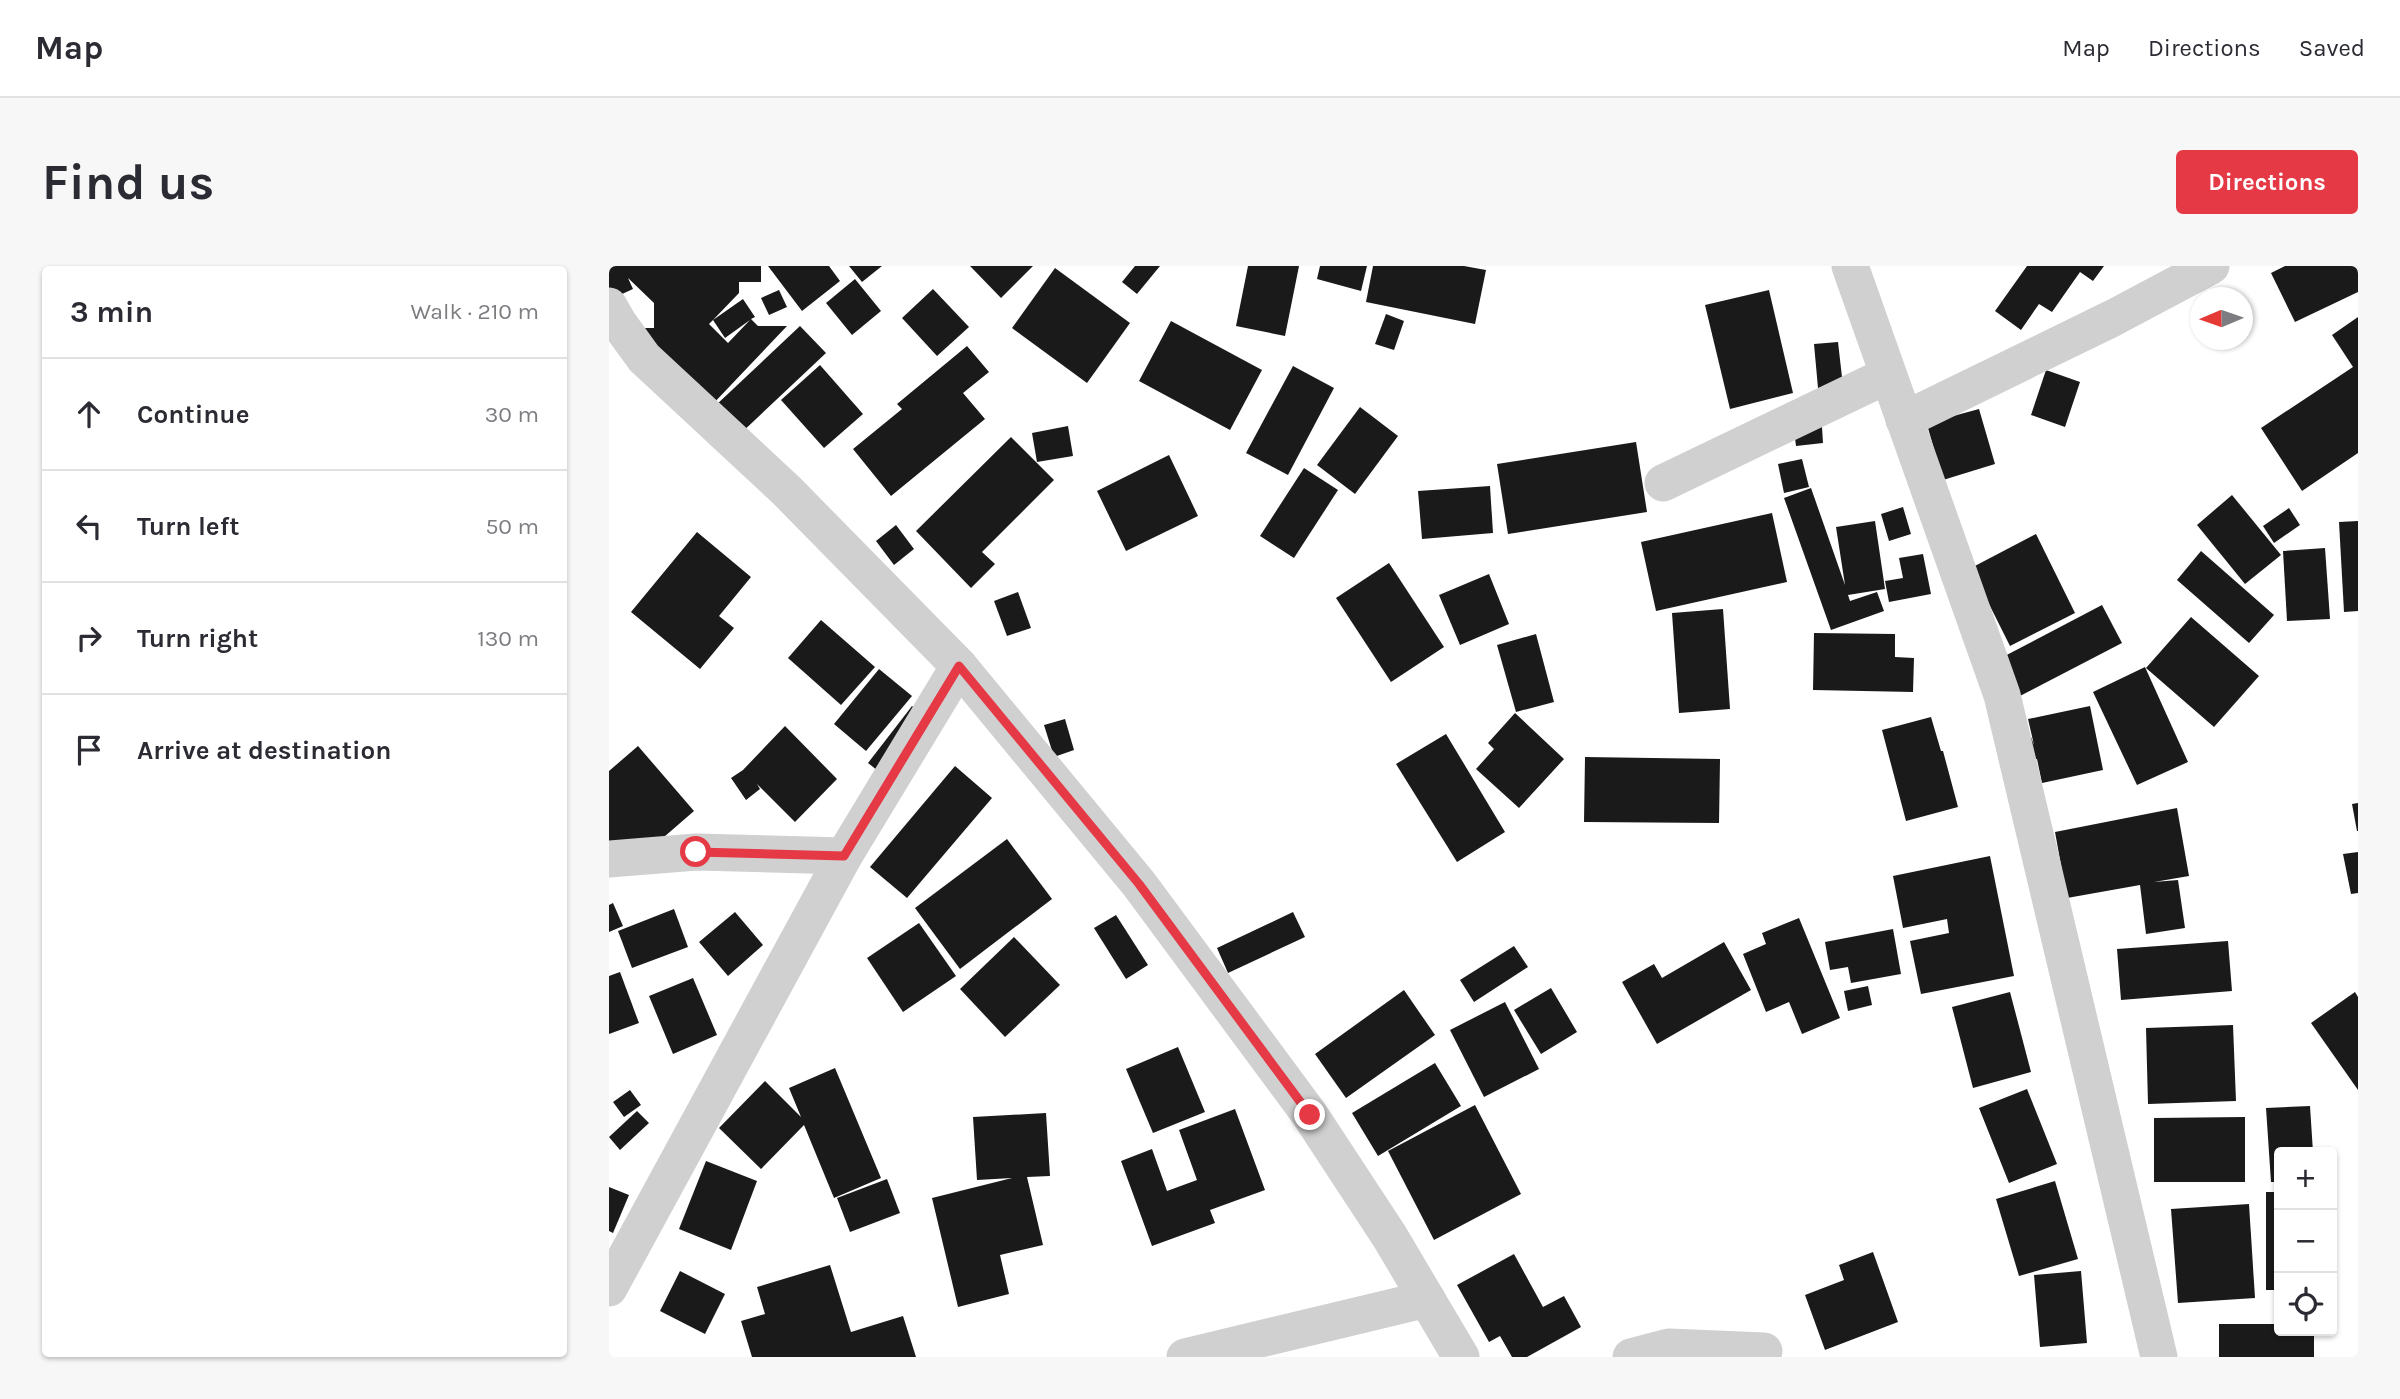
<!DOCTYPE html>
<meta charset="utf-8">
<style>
body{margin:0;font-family:Karla,sans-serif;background:#f7f7f7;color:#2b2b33}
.controls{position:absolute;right:21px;bottom:21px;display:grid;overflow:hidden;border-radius:7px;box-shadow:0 2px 5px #0004}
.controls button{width:63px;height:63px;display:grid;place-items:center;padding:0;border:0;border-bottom:2px solid #e1e1e2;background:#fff;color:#2b2b33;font:35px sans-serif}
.compass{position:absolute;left:1581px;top:21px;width:63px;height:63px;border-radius:50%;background:#fff;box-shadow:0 2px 5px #0004;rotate:268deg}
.stop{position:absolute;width:21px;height:21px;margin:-16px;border:5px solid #e63946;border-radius:50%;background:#fff}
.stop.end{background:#e63946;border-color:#fff;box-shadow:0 2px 7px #0008}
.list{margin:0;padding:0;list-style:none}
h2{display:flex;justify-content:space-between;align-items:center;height:91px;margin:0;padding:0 28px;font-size:30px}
h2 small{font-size:23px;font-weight:400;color:#7c7c81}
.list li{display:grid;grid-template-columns:46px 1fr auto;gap:21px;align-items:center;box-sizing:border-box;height:112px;padding:0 28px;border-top:2px solid #e1e1e2}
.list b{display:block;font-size:26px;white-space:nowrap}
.list em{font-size:23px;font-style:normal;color:#7c7c81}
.icon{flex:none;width:38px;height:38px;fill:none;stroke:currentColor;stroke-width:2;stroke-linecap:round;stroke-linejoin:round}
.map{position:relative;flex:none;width:1749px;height:1091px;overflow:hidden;border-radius:7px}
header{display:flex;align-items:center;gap:42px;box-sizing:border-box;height:98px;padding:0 35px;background:#fff;border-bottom:2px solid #e1e1e2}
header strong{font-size:33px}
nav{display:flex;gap:38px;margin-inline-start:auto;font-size:24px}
.intro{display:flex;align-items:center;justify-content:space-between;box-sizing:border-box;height:168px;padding:0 42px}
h1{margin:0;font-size:49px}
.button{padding:18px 32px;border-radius:7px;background:#e63946;color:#fff;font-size:24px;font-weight:700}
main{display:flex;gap:42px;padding:0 42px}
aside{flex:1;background:#fff;border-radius:7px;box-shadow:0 2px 5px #0004}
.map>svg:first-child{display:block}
.building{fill:#1a1a1a;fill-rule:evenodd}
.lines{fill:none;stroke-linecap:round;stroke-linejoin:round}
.minor{stroke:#d0d0d0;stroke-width:37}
.route{stroke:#e63946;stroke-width:9}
</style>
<header>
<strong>Map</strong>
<nav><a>Map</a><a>Directions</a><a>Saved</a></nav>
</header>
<div class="intro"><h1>Find us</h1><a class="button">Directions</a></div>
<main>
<aside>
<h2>3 min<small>Walk · 210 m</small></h2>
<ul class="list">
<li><svg class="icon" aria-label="ahead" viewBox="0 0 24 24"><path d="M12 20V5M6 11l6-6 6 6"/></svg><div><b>Continue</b></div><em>30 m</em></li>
<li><svg class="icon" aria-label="left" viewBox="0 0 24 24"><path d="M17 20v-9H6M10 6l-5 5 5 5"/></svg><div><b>Turn left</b></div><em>50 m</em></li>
<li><svg class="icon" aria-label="right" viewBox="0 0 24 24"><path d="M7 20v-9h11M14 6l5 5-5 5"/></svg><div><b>Turn right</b></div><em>130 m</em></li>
<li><svg class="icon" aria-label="arrive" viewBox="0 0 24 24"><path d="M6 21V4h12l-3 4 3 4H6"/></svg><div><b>Arrive at destination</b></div></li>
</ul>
</aside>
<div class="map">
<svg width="1749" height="1091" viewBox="0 0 1749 1091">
<rect width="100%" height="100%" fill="#fff"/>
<g class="building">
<path d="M0 0H152V16H130V27L104 54 134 33 146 51 142 53 149 60H178L102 140 59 99 33 62H45V37L19 12 24 23 0 34ZM104 54 116 72 141 54 119 77 100 58Z"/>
<polygon points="159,0 220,0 231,15 193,45"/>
<polygon points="240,0 273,0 253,16"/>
<polygon points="361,0 424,0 392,32"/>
<polygon points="526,0 551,0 528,28 513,16"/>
<polygon points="639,0 690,0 676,70 627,60"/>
<polygon points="711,0 758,0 752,25 708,13"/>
<polygon points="764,0 855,0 877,4 866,58 757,36"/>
<polygon points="1418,0 1495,0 1484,15 1471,6 1443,46 1430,38 1412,64 1386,45"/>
<polygon points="1676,0 1749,0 1749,26 1686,56 1662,7"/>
<polygon points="446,2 521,57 478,117 403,62"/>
<polygon points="246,13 272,45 243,69 217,37"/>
<polygon points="324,23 360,61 328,90 293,52"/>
<polygon points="170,24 178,41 160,49 152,32"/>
<polygon points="1160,24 1184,127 1121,143 1096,39"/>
<polygon points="777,48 795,55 785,84 766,78"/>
<polygon points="1749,51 1749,187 1693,225 1652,162 1744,101 1723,69"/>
<polygon points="562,55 653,104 621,164 530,115"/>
<polygon points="191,60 217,87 131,168 106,140"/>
<polygon points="1229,76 1234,120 1209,122 1205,78"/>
<polygon points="358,80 380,106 354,127 376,153 282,230 244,183 293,143 288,138"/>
<polygon points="211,99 254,148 215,182 172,134"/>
<polygon points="684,100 725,122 679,209 637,187"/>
<polygon points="1437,104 1471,116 1456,161 1422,149"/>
<polygon points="1312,138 1326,155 1370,143 1386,198 1334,214"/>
<polygon points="751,141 789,170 746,228 708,199"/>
<polygon points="459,160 464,190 428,196 423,167"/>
<polygon points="1213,161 1214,177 1187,180 1185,164"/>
<polygon points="402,171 445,214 373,286 386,298 362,322 307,265"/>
<polygon points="1027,176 1038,246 899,268 888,198"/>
<polygon points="560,189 589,250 517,285 488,225"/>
<polygon points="1193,193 1200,221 1175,227 1169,198"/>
<polygon points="695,202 729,224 685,292 651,270"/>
<polygon points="881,220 884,267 813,273 809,225"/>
<polygon points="1202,222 1236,319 1227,261 1266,255 1276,323 1239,329 1241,335 1268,326 1275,345 1222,364 1175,232"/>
<polygon points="1623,229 1672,289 1636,318 1588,259"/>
<polygon points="1294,241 1302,268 1280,275 1272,248"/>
<polygon points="1680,242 1691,259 1665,277 1654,260"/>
<polygon points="1163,247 1178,316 1047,345 1032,276"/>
<polygon points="1749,255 1749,345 1735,346 1730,256"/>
<polygon points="287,259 305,283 285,299 267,275"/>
<polygon points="88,266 142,311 110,350 125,362 91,403 22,346"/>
<polygon points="1427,268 1466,347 1401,380 1362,302"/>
<polygon points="1716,282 1721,353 1678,355 1674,285"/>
<polygon points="1592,285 1665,349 1640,377 1568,314"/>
<polygon points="1314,288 1322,328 1280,336 1276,315 1294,312 1290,292"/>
<polygon points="780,297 835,381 782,416 727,332"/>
<polygon points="880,308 900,358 851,379 830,329"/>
<polygon points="409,326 422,362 398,370 385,335"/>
<polygon points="1493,339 1513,377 1409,431 1390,393"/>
<polygon points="1114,343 1121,443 1070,447 1063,347"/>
<polygon points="1582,351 1650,410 1605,461 1537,402"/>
<polygon points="212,354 266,401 232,439 179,392"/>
<polygon points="1205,367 1286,368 1286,391 1305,392 1304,426 1204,424"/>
<polygon points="927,368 945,436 907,446 888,379"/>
<polygon points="1536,401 1579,496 1528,519 1484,426"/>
<polygon points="270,403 303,430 257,485 225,458"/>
<polygon points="303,440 322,454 278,512 259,497"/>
<polygon points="1481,440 1494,504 1433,517 1428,493 1409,498 1403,476 1422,471 1425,479 1419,453"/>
<polygon points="906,447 955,493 910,542 867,503 885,483 879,477"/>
<polygon points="1322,451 1332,485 1334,485 1349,541 1297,555 1273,464"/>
<polygon points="456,453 465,484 445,491 435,459"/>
<polygon points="176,460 228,513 186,556 148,518 151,523 137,534 122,512 134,504"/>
<polygon points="837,468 896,566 848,596 787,498"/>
<polygon points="29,480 85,545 40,584 0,603 0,505"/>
<polygon points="976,491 1111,493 1110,557 975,556"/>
<polygon points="346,500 383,532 298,632 261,601"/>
<polygon points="1749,537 1749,565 1748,565 1743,538"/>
<polygon points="1568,542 1580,610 1545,616 1569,614 1576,662 1537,668 1531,619 1458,632 1446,566"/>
<polygon points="398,573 443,633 351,703 306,642"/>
<polygon points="1749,586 1749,627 1742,628 1734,588"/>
<polygon points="1381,590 1405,710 1312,728 1301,675 1340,667 1338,653 1294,662 1284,610"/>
<polygon points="4,637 14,660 0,666 0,639"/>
<polygon points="65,643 79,681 23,702 9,665"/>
<polygon points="126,646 154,679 119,710 90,676"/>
<polygon points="684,646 696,671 619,707 608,682"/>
<polygon points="507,649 539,699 517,713 485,662"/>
<polygon points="1190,652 1231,752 1193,768 1180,736 1157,746 1134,688 1157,678 1153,667"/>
<polygon points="310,657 347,710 294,746 258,692"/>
<polygon points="1284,663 1292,708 1242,717 1239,701 1221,704 1216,676"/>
<polygon points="405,671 451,719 396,771 351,723"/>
<polygon points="1619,675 1623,725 1512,734 1508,683"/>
<polygon points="1115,676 1142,724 1048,778 1013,716 1045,698 1053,712"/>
<polygon points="905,680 919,701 865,736 851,714"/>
<polygon points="11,706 30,757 0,768 0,710"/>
<polygon points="84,712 108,769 64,788 40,730"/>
<polygon points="1259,720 1263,739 1239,745 1235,725"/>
<polygon points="942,722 968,766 932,788 905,744"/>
<polygon points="795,724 826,769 737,832 706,788"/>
<polygon points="1401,726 1422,806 1364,822 1343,741"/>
<polygon points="1746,726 1749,731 1749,824 1702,757"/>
<polygon points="896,736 930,803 875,831 841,764"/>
<polygon points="1624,759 1627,835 1539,838 1537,762"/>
<polygon points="569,781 596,846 544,867 517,803"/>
<polygon points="826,797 852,840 769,890 743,847"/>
<polygon points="226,802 272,912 225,932 195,859 152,903 110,862 156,815 192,851 180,822"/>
<polygon points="1418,823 1448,898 1400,917 1370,842"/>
<polygon points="21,824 32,839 15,851 4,836"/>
<polygon points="866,839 912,928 825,974 779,885"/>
<polygon points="1701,840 1704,886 1670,886 1670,916 1662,916 1657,842"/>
<polygon points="626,843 656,924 601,944 606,957 543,980 512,895 543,883 558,925 588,914 570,864"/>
<polygon points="28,845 40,857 11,884 0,871"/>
<polygon points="437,847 441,910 418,911 434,979 391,989 400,1028 349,1041 323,932 403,912 368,914 364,851"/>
<polygon points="1636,851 1636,916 1545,916 1545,852"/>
<polygon points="97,895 148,915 122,984 70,963"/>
<polygon points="278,913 291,947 241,966 228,932"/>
<polygon points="1446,915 1469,993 1410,1010 1387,933"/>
<polygon points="0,921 20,929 4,967 0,965"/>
<rect x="1657" y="926" width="13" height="98"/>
<polygon points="1640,938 1646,1032 1569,1037 1562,943"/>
<polygon points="1264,986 1289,1056 1216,1084 1196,1029 1235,1014 1230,999"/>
<polygon points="905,988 934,1041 955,1030 972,1061 918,1091 903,1091 891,1070 880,1076 848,1019"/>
<polygon points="221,999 242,1066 294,1050 307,1091 143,1091 132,1055 156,1048 148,1021"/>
<polygon points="71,1005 116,1028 96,1068 51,1045"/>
<polygon points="1472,1005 1478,1077 1431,1081 1425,1009"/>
<polygon points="1610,1058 1670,1058 1670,1065 1705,1065 1705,1091 1610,1091"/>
</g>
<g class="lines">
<g class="minor">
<polyline points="1241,0 1393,429 1550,1091"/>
<polyline points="0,40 9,56 35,92 177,224 350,400 530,618 701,849 781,971 852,1091"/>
<polyline points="1295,154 1504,52 1602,0"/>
<polyline points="1054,217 1279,109"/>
<polyline points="0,593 87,586 235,590"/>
<polyline points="0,1022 235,590 350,400"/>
<polyline points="576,1091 818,1033"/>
<polyline points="1022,1091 1060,1081 1155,1085"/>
</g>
</g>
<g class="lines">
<polyline class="route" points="87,586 235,590 350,400 530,618 701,849"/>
</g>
</svg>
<div class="controls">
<button>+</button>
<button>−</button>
<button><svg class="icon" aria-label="locate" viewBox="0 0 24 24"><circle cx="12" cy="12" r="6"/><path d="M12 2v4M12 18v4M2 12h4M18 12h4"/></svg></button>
</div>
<svg class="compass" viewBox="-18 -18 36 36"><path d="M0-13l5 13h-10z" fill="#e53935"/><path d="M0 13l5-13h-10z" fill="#7c7c81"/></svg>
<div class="stop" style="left:87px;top:586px"></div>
<div class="stop end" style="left:701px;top:849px"></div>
</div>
</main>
